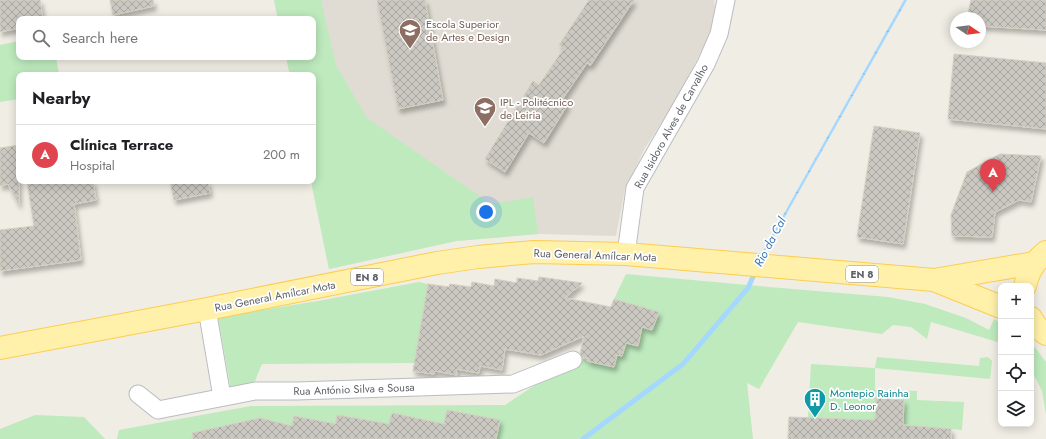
<!DOCTYPE html>
<meta charset="utf-8">
<style>
body{margin:0;font-family:Jost,sans-serif;background:#f2f2f2;color:#202124}
.controls{position:absolute;right:12px;bottom:12px;display:grid;overflow:hidden;border-radius:8px;box-shadow:0 2px 10px #0003}
.controls button{width:36px;height:36px;display:grid;place-items:center;padding:0;border:0;border-bottom:1px solid #e0e0e0;background:#fff;color:#202124;font:20px sans-serif}
.compass{position:absolute;left:950px;top:12px;width:36px;height:36px;border-radius:50%;background:#fff;box-shadow:0 2px 10px #0003;rotate:103deg}
.you{position:absolute;left:486px;top:212px;width:14px;height:14px;margin:-10px;border:3px solid #fff;border-radius:50%;background:#1a73e8;box-shadow:0 0 0 6px #1a73e833}
.badge{display:grid;place-items:center;width:26px;height:26px;border-radius:50%;background:#f93121;color:#fff;font-size:13px;font-weight:700}
.pin{position:absolute;translate:-50% -33px;filter:drop-shadow(0 1px 2px #0008)}
.pin::after{content:'';position:absolute;top:21px;width:14px;height:12px;background:inherit;clip-path:polygon(0 0,100% 0,50% 100%)}
.list{margin:0;padding:0;list-style:none}
h2{display:flex;justify-content:space-between;align-items:center;height:52px;margin:0;padding:0 16px;font-size:17px}
h2 small{font-size:13px;font-weight:400;color:#757577}
.list li{display:grid;grid-template-columns:26px 1fr auto;gap:12px;align-items:center;box-sizing:border-box;height:60px;padding:0 16px;border-top:1px solid #e0e0e0}
.list b{display:block;font-size:15px;white-space:nowrap}
.list p{margin:0;font-size:13px;white-space:nowrap;color:#757577}
.list em{font-size:13px;font-style:normal;color:#757577}
.icon{flex:none;width:22px;height:22px;fill:none;stroke:currentColor;stroke-width:2;stroke-linecap:round;stroke-linejoin:round}
.map{position:relative;flex:none;width:1046px;height:439px;overflow:hidden}
.search{position:absolute;background:#fff;box-shadow:0 2px 10px #0003;left:16px;top:16px;width:300px;height:44px;display:flex;align-items:center;gap:10px;box-sizing:border-box;padding:0 14px;border-radius:8px;color:#757577;font-size:15px}
.panel{position:absolute;background:#fff;box-shadow:0 2px 10px #0003;left:16px;top:72px;width:300px;height:112px;border-radius:8px}
.map>svg:first-child{display:block}
.education{fill:#e0dcd3}
.grass{fill:#beeabe}
.water{fill:url(#water-ripples)}
.lines{fill:none;stroke-linecap:round;stroke-linejoin:round}
.stream{stroke:#a5d8ff;stroke-width:5}
.building{fill:url(#building-cross-hatch);stroke:#d5cfc2;filter:url(#shadow)}
.minor-casing{stroke:#b9bcc1;stroke-width:19}
.primary-casing{stroke:#fecd4f;stroke-width:24}
.minor{stroke:#fff;stroke-width:17}
.primary{stroke:#fff1aa;stroke-width:22}
.labels{text-anchor:middle;dominant-baseline:central;stroke-width:3.5;stroke-linejoin:round;paint-order:stroke}
.shield{fill:#fff;stroke:#8d9094;stroke-width:1}
.shield-label{font-size:10px;font-weight:bold;fill:#5c6066}
.education-label{font-size:11px;fill:#785e54;stroke:#fff;text-anchor:start}
.street-label{font-size:11px;fill:#5c6066;stroke:#fff}
.culture-label{font-size:11px;fill:#0d838f;stroke:#fff;text-anchor:start}
.water-label{font-size:12px;font-style:italic;fill:#3878bb;stroke:#fff}
</style>
<div class="map">
<svg width="1046" height="439" viewBox="0 0 1046 439">
<defs>
<pattern id="water-ripples" width="26" height="14" patternUnits="userSpaceOnUse"><rect width="26" height="14" fill="#a5d8ff"/><path d="M2 4q2-2 4 0t4 0M15 11q2-2 4 0t4 0" fill="none" stroke="#8ab3d2"/></pattern>
<pattern id="building-cross-hatch" width="8" height="8" patternUnits="userSpaceOnUse"><rect width="8" height="8" fill="#cbc8c1"/><path d="M0 0l8 8M0 8l8-8" fill="none" stroke="#a8a6a1"/></pattern>
<filter id="shadow"><feDropShadow dx="2.5" dy="4.5" stdDeviation="2" flood-color="#0004"/></filter>
</defs>
<rect width="100%" height="100%" fill="#f0ede4"/>
<polygon class="education" points="274,0 714,0 715,7 709,37 671,108 645,148 625,189 616,236 538,234 456,241 329,269 311,181 313,181 313,75 290,75 286,57 313,57 313,19 278,19"/>
<g class="grass">
<polygon points="274,0 321,0 336,65 367,118 491,204 533,197 538,234 456,241 329,269 311,181 313,181 313,75 290,75 286,57 313,57 313,19 278,19"/>
<polygon points="19,41 19,57 56,57 59,75 19,75 19,99 0,102 0,45"/>
<polygon points="626,274 769,287 888,297 925,304 966,318 989,330 994,319 1001,323 1001,343 931,322 927,339 911,327 893,325 882,334 798,322 759,389 747,383 753,439 117,439 119,430 251,406 505,405 573,360 574,357 613,367 617,355 622,356 626,343 638,346 642,327 652,330 658,312 614,299"/>
<polygon points="419,282 428,284 414,363 262,364 253,386 231,390 218,317 318,301"/>
<polygon points="1031,342 1046,362 1046,415 1042,391 1031,369"/>
<polygon points="877,357 979,366 980,358 988,357 992,361 990,379 875,368 875,390 917,391 917,400 964,402 962,430 903,425 904,400 876,398 875,420 808,418 811,364 875,368"/>
<polygon points="35,415 84,417 105,439 0,439 0,429"/>
</g>
<polygon class="water" points="904,0 907,0 765,252 763,251"/>
<g class="lines">
<polyline class="stream" points="583,439 683,364 748,288 756,270"/>
</g>
<g class="building">
<polygon points="0,0 40,0 43,19 19,19 19,28 0,32"/>
<polygon points="110,0 153,0 154,6 113,15"/>
<polygon points="377,0 425,0 443,100 398,109"/>
<polygon points="589,0 634,0 590,66 587,63 562,100 568,104 544,143 529,133 505,172 485,159 533,81 539,85 564,48 559,45"/>
<polygon points="971,0 1046,0 1046,30 980,26 980,18 967,18"/>
<polygon points="954,54 1046,63 1046,129 948,119"/>
<polygon points="874,126 920,133 903,244 857,237"/>
<polygon points="19,145 19,205 8,184 0,186 0,148"/>
<polygon points="1000,154 1041,156 1031,202 1019,200 995,212 992,237 952,236 951,215 967,172"/>
<polygon points="27,181 93,181 96,200 74,204 81,260 0,271 0,230 34,226"/>
<polygon points="170,181 208,181 210,193 174,200"/>
<polygon points="539,277 582,283 565,298 611,307 614,299 659,312 652,330 642,327 638,346 626,343 622,356 617,355 614,367 587,361 588,358 582,357 580,354 584,336 541,355 505,349 502,370 480,366 479,373 456,369 457,375 435,371 434,374 413,371 428,284 449,287 450,284 471,287 472,282 494,286 495,279 517,283 517,278 538,281"/>
<polygon points="876,398 904,400 903,425 951,429 951,439 788,439 789,417 875,420"/>
<polygon points="447,410 500,420 496,439 193,439 192,433 260,418 292,426 294,416 336,424 337,415 389,424 392,413 444,424"/>
</g>
<g class="lines">
<g class="minor-casing">
<g id="minor">
<polyline points="626,254 635,188 706,64 719,34 726,0"/>
<polyline points="207,309 222,397"/>
<polyline points="138,394 158,410 255,391 297,391 513,384 573,360"/>
</g>
</g>
<g class="primary-casing">
<g id="primary">
<polyline points="934,280 1001,307"/>
<path d="M1025 286C1028 272 1034 261 1046 252"/>
<polyline points="1031,318 1036,326 1046,334"/>
<polyline points="0,348 207,309 437,263 478,257 534,252 626,254 934,280 1034,263"/>
</g>
</g>
<use href="#minor" class="minor"/>
<use href="#primary" class="primary"/>
</g>
<defs>
<g id="university-pin" transform="scale(1.15)"><path d="M0 17L-7.5 6A9.5 9.5 0 1 1 7.5 6Z" fill="#8d6e63" stroke="#fff"/><path d="M0-5L7-2L0 1L-7-2ZM-4 1L0 2.5L4 1V4Q0 6-4 4Z" fill="#fff"/></g>
<g id="building-pin" transform="scale(1.15)"><path d="M0 17L-7.5 6A9.5 9.5 0 1 1 7.5 6Z" fill="#0f9aa8" stroke="#fff"/><path d="M-4-6H4V6H1V3H-1V6H-4ZM-2.5-4.3h1.7v1.8h-1.7ZM.8-4.3h1.7v1.8H.8ZM-2.5-1h1.7V.8h-1.7ZM.8-1h1.7V.8H.8Z" fill="#fff"/></g>
</defs>
<g fill-rule="evenodd">
<use href="#university-pin" x="410" y="30"/>
<use href="#university-pin" x="485" y="108"/>
<use href="#building-pin" x="815" y="399"/>
</g>
<g class="labels">
<g class="shield">
<rect x="846" y="266" width="32" height="16" rx="3"/>
<rect x="351" y="269" width="32" height="16" rx="3"/>
</g>
<g class="shield-label">
<text x="862" y="274">EN 8</text>
<text x="367" y="277">EN 8</text>
</g>
<g class="education-label">
<text x="426" y="24">Escola Superior<tspan x="426" dy="13">de Artes e Design</tspan></text>
<text x="500" y="102">IPL - Politécnico<tspan x="500" dy="13">de Leiria</tspan></text>
</g>
<g class="street-label">
<text transform="translate(671 126) rotate(-61)">Rua Isidoro Alves de Carvalho</text>
<text transform="translate(595 255) rotate(2)">Rua General Amílcar Mota</text>
<text transform="translate(275 296) rotate(-11)">Rua General Amílcar Mota</text>
<text transform="translate(354 389) rotate(-2)">Rua António Silva e Sousa</text>
</g>
<g class="culture-label">
<text x="830" y="393">Montepio Rainha<tspan x="830" dy="13">D. Leonor</tspan></text>
</g>
<g class="water-label">
<text transform="translate(770 242) rotate(-62)">Rio da Cal</text>
</g>
</g>
</svg>
<div class="controls">
<button>+</button>
<button>−</button>
<button><svg class="icon" aria-label="locate" viewBox="0 0 24 24"><circle cx="12" cy="12" r="6"/><path d="M12 2v4M12 18v4M2 12h4M18 12h4"/></svg></button>
<button><svg class="icon" aria-label="layers" viewBox="0 0 24 24"><path d="M12 4l9 5-9 5-9-5zM3 14l9 5 9-5"/></svg></button>
</div>
<svg class="compass" viewBox="-18 -18 36 36"><path d="M0-13l5 13h-10z" fill="#e53935"/><path d="M0 13l5-13h-10z" fill="#757577"/></svg>
<div class="you"></div>
<div class="pin badge" style="left:993px;top:192px;background:#e0444e">A</div>
<div class="search"><svg class="icon" aria-label="search" viewBox="0 0 24 24"><circle cx="10" cy="10" r="6"/><path d="M15 15l6 6"/></svg>Search here</div>
<section class="panel">
<h2>Nearby<small></small></h2>
<ul class="list">
<li><span class="badge" style="background:#e0444e">A</span><div><b>Clínica Terrace</b><p>Hospital</p></div><em>200 m</em></li>
</ul>
</section>
</div>
